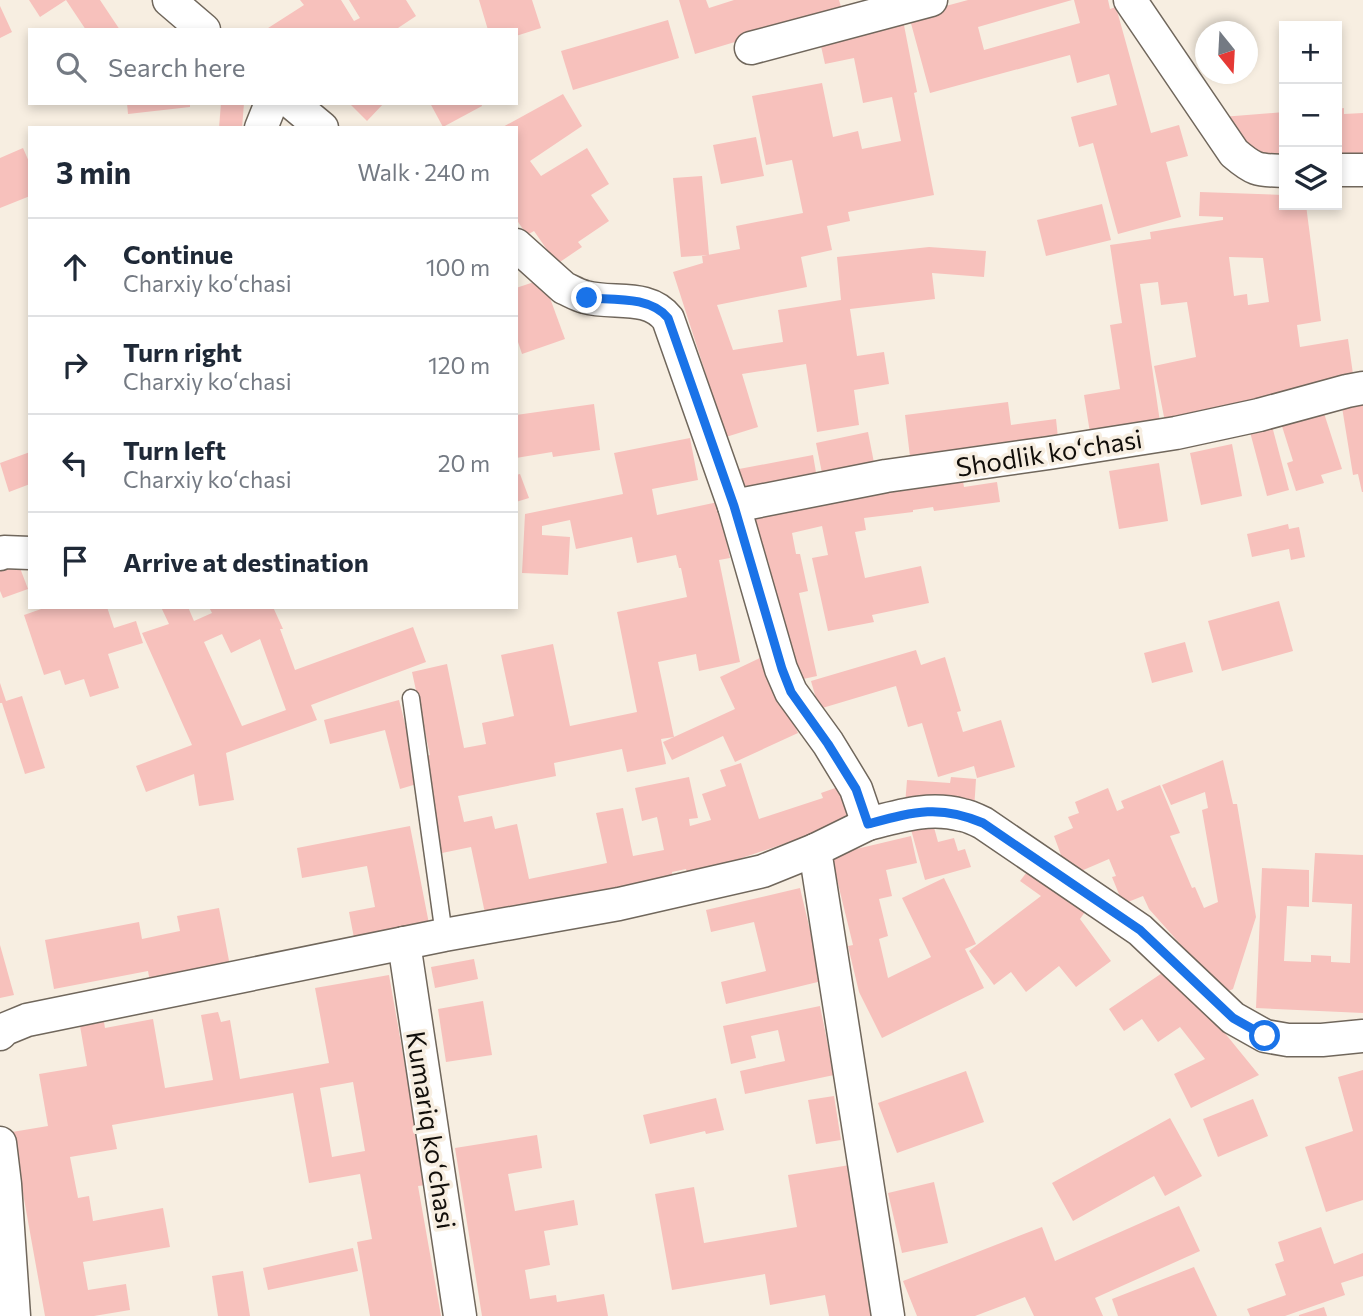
<!DOCTYPE html>
<meta charset="utf-8">
<style>
body{margin:0;font-family:Commissioner,sans-serif;background:#f6f6f7;color:#1f2937}
.controls{position:absolute;right:21px;top:21px;display:grid;overflow:hidden;border-radius:0px;box-shadow:0 4px 10px #0003}
.controls button{width:63px;height:63px;display:grid;place-items:center;padding:0;border:0;border-bottom:2px solid #e0e1e3;background:#fff;color:#1f2937;font:35px sans-serif}
.compass{position:absolute;left:1195px;top:21px;width:63px;height:63px;border-radius:50%;background:#fff;box-shadow:0 4px 10px #0003;rotate:162deg}
.stop{position:absolute;width:21px;height:21px;margin:-16px;border:5px solid #1a73e8;border-radius:50%;background:#fff}
.stop.end{background:#1a73e8;border-color:#fff;box-shadow:0 2px 7px #0008}
.list{margin:0;padding:0;list-style:none}
h2{display:flex;justify-content:space-between;align-items:center;height:91px;margin:0;padding:0 28px;font-size:30px}
h2 small{font-size:23px;font-weight:400;color:#747a83}
.list li{display:grid;grid-template-columns:46px 1fr auto;gap:21px;align-items:center;box-sizing:border-box;height:98px;padding:0 28px;border-top:2px solid #e0e1e3}
.list b{display:block;font-size:26px;white-space:nowrap}
.list p{margin:0;font-size:23px;white-space:nowrap;color:#747a83}
.list em{font-size:23px;font-style:normal;color:#747a83}
.icon{flex:none;width:38px;height:38px;fill:none;stroke:currentColor;stroke-width:2;stroke-linecap:round;stroke-linejoin:round}
.map{position:relative;flex:none;width:1363px;height:1316px;overflow:hidden}
.search{position:absolute;background:#fff;box-shadow:0 4px 10px #0003;left:28px;top:28px;width:490px;height:77px;display:flex;align-items:center;gap:18px;box-sizing:border-box;padding:0 24px;border-radius:0px;color:#747a83;font-size:26px}
.panel{position:absolute;background:#fff;box-shadow:0 4px 10px #0003;left:28px;top:126px;width:490px;height:483px;border-radius:0px}
.map>svg:first-child{display:block}
.building{fill:#f7c1bc;fill-rule:evenodd}
.lines{fill:none;stroke-linecap:round;stroke-linejoin:round}
.lane-casing{stroke:#70675c;stroke-width:19}
.street-casing{stroke:#70675c;stroke-width:35}
.lane{stroke:#fff;stroke-width:16}
.street{stroke:#fff;stroke-width:32}
.route{stroke:#1a73e8;stroke-width:9}
.labels{text-anchor:middle;dominant-baseline:central;stroke-width:7;stroke-linejoin:round;paint-order:stroke}
.street-label{font-size:26px;fill:#110e0a;stroke:#f7eee1}
</style>
<div class="map">
<svg width="1363" height="1316" viewBox="0 0 1363 1316">
<rect width="100%" height="100%" fill="#f7eee1"/>
<g class="building">
<polygon points="29,0 66,0 40,17"/>
<polygon points="66,0 100,0 120,30 86,30"/>
<polygon points="300,0 341,0 354,21 360,18 349,0 406,0 416,16 395,30 265,30 304,5"/>
<polygon points="479,0 532,0 541,28 516,36 516,30 488,30"/>
<polygon points="679,0 706,0 709,8 734,0 839,0 842,10 695,54"/>
<polygon points="968,0 1072,0 978,27 984,50 1080,23 1074,0 1108,0 1110,9 1116,7 1151,133 1179,125 1188,156 1166,162 1181,217 1118,234 1093,143 1079,147 1071,117 1117,105 1109,74 1077,83 1070,55 930,93 909,16"/>
<polygon points="0,6 12,32 0,38"/>
<polygon points="668,20 679,58 573,90 561,51"/>
<polygon points="903,20 917,92 914,93 934,195 848,212 850,221 827,226 832,250 801,257 807,287 717,305 733,350 783,342 778,310 841,300 837,257 929,247 986,251 984,277 932,273 935,299 850,309 857,356 884,352 889,384 854,390 859,425 817,432 806,364 742,374 758,427 726,437 673,272 703,263 702,256 740,249 736,226 803,213 792,160 766,165 752,96 822,83 833,137 858,131 862,149 901,141 892,97 863,103 854,58 825,64 819,37"/>
<polygon points="563,94 582,126 530,161 541,176 587,148 609,184 591,195 609,221 578,242 582,247 557,264 534,231 527,235 516,219 516,128 501,128"/>
<polygon points="127,103 190,103 190,107 128,114"/>
<polygon points="221,103 244,103 242,128 219,128"/>
<polygon points="349,103 384,103 367,121"/>
<polygon points="430,103 481,103 482,106 443,127"/>
<polygon points="1344,108 1344,114 1363,113 1363,157 1337,159 1337,109"/>
<polygon points="1284,112 1284,163 1253,165 1222,117"/>
<polygon points="756,137 764,176 721,184 713,145"/>
<polygon points="23,148 30,164 30,196 0,208 0,158"/>
<polygon points="702,176 709,255 681,257 673,178"/>
<path d="M1200 192 1284 195V205H1306L1321 321 1297 325 1300 347 1348 339 1354 381 1166 427 1154 366 1196 357 1187 302 1161 305 1158 282 1140 284 1161 429 1091 439 1084 395 1120 389 1110 325 1122 323 1110 245 1151 239 1150 232 1223 220V217L1199 216ZM1229 257 1263 258 1269 302 1248 305 1247 294 1234 296Z"/>
<polygon points="1102,204 1111,240 1046,256 1037,220"/>
<polygon points="543,279 565,339 522,354 516,336 516,288"/>
<polygon points="1363,397 1363,492 1362,492 1358,474 1353,475 1341,401"/>
<polygon points="1008,402 1011,425 1056,419 1059,447 911,465 905,415"/>
<polygon points="594,404 600,450 553,457 552,452 516,458 516,415"/>
<polygon points="1322,407 1342,469 1321,475 1324,483 1296,491 1287,463 1293,461 1280,420"/>
<polygon points="1272,426 1289,490 1267,496 1250,432"/>
<polygon points="868,432 876,473 824,483 816,443"/>
<polygon points="690,438 698,480 652,489 657,515 718,502 730,558 719,560 740,662 699,671 696,654 658,662 674,737 661,739 666,764 627,772 622,749 554,763 556,776 458,796 464,822 492,816 495,829 517,824 529,879 607,863 596,813 623,808 633,856 664,850 657,817 642,821 635,788 689,777 698,818 689,819 690,826 711,820 702,794 726,786 720,770 741,763 759,819 823,798 821,793 841,786 852,821 688,876 686,869 672,872 673,879 486,918 471,847 442,853 423,757 430,755 412,672 447,664 464,748 486,744 482,723 514,716 501,655 553,644 570,726 637,712 617,612 687,597 681,568 679,568 676,555 637,563 632,537 576,549 570,520 542,526 542,535 570,537 568,575 522,573 525,514 623,494 614,453"/>
<polygon points="1232,444 1242,496 1201,505 1190,453"/>
<polygon points="30,452 30,484 9,492 0,463"/>
<polygon points="813,455 818,484 745,498 739,469"/>
<polygon points="1159,463 1168,521 1119,529 1109,471"/>
<polygon points="520,474 529,498 516,502 516,475"/>
<polygon points="962,476 964,487 997,482 1000,502 934,511 933,507 913,510 913,512 864,518 866,530 855,532 865,578 921,566 929,603 872,615 874,622 828,631 812,558 828,555 822,526 792,533 796,554 800,554 808,591 799,593 817,676 794,681 768,560 761,562 750,511 930,487 930,481"/>
<polygon points="1288,524 1289,529 1299,527 1305,557 1291,560 1289,549 1252,557 1247,534"/>
<polygon points="17,560 28,589 3,598 0,591 0,567"/>
<polygon points="1279,601 1293,651 1222,671 1208,621"/>
<polygon points="47,607 64,607 65,609 70,607 107,607 114,628 136,621 143,643 108,654 119,688 90,697 84,679 65,685 60,670 44,675 24,615"/>
<path d="M161 607H188L194 621 212 613 209 607H273L283 629H280L295 670 413 627 426 662 311 705 317 720 226 753 234 800 199 806 194 774 146 792 136 766 192 745 142 633 169 624ZM222 634 231 653 260 639 286 710 242 726 204 642Z"/>
<polygon points="1185,642 1193,672 1152,683 1144,653"/>
<polygon points="916,650 921,665 945,657 961,711 957,712 963,732 1001,720 1015,767 977,778 974,766 938,777 922,723 908,727 896,686 819,709 811,681"/>
<polygon points="762,657 798,733 735,762 723,736 672,760 663,742 735,709 720,677"/>
<polygon points="0,683 6,701 22,696 45,768 25,774 2,703 0,703"/>
<polygon points="399,700 420,783 400,789 385,730 330,744 324,720"/>
<polygon points="1223,760 1233,804 1237,804 1256,917 1233,989 1224,993 1149,909 1143,896 1123,904 1112,877 1116,876 1109,859 1074,874 1054,858 1061,855 1054,836 1073,828 1068,817 1079,813 1075,802 1108,788 1117,811 1124,808 1121,801 1160,785 1180,833 1170,836 1192,888 1195,887 1204,908 1218,902 1202,810 1208,808 1205,792 1171,805 1162,785"/>
<polygon points="951,777 976,779 974,810 905,805 907,780 950,783"/>
<polygon points="932,820 938,842 954,838 958,851 965,849 971,867 925,880 910,826"/>
<polygon points="410,826 430,929 355,943 349,912 375,907 367,866 302,878 297,848"/>
<polygon points="911,836 917,863 886,870 892,896 879,899 888,936 879,939 888,978 931,957 902,898 944,878 976,944 965,949 984,988 882,1038 859,992 848,946 853,945 831,855"/>
<polygon points="1315,853 1363,855 1363,1013 1256,1008 1262,868 1309,870 1309,907 1287,906 1284,961 1311,962 1311,955 1331,956 1331,962 1350,963 1352,904 1312,902"/>
<polygon points="1030,868 1087,909 1080,919 1111,961 1076,987 1059,966 1026,992 1011,972 994,985 969,951 1041,896 1020,881"/>
<polygon points="800,888 822,981 726,1004 721,982 766,971 754,922 711,932 706,910"/>
<polygon points="219,908 230,966 150,982 148,971 54,989 45,940 139,922 142,939 180,931 177,916"/>
<polygon points="0,945 14,995 0,998"/>
<polygon points="474,959 478,979 435,988 431,967"/>
<polygon points="1171,967 1259,1075 1191,1108 1174,1074 1205,1059 1180,1027 1158,1042 1142,1019 1124,1031 1109,1009"/>
<path d="M389 975 426 1185 418 1186 441 1316H370L357 1242 372 1239 360 1174 309 1183 293 1093 112 1125 117 1149 70 1157 78 1198 89 1196 93 1221 163 1208 170 1247 83 1262 88 1290 126 1284 130 1310 94 1316H45L12 1132 48 1126 39 1074 87 1066 80 1026 104 1022 105 1028 153 1019 165 1088 213 1080 201 1015 218 1012 221 1022 230 1020 240 1079 329 1063 315 988ZM353 1082 365 1151 332 1157 320 1088Z"/>
<polygon points="483,1001 492,1055 446,1062 438,1009"/>
<polygon points="820,1006 834,1075 745,1094 740,1071 785,1061 778,1030 751,1036 756,1058 731,1064 723,1026"/>
<polygon points="1363,1070 1363,1200 1326,1212 1305,1147 1353,1131 1338,1077"/>
<polygon points="966,1071 984,1122 897,1153 878,1103"/>
<polygon points="834,1096 841,1140 816,1144 808,1100"/>
<polygon points="716,1098 724,1130 706,1134 705,1131 650,1144 643,1115"/>
<polygon points="1253,1099 1268,1136 1218,1157 1203,1119"/>
<polygon points="1170,1118 1202,1176 1165,1196 1154,1176 1073,1221 1052,1183"/>
<polygon points="537,1135 542,1168 508,1174 515,1211 574,1200 578,1225 544,1231 550,1265 525,1270 530,1299 556,1295 557,1302 604,1294 608,1316 482,1316 455,1148"/>
<polygon points="850,1165 875,1316 829,1316 825,1295 770,1305 765,1274 672,1290 655,1194 694,1187 704,1243 797,1227 788,1175"/>
<polygon points="934,1182 948,1243 902,1253 888,1193"/>
<polygon points="1179,1206 1200,1251 1095,1298 1103,1316 1034,1316 1025,1297 975,1316 917,1316 903,1281 1042,1227 1055,1261"/>
<polygon points="1321,1227 1334,1264 1363,1253 1363,1276 1341,1283 1345,1295 1302,1310 1285,1316 1250,1316 1247,1309 1286,1295 1275,1264 1284,1261 1278,1242"/>
<polygon points="353,1248 358,1271 268,1290 263,1268"/>
<polygon points="1194,1267 1217,1316 1118,1316 1112,1299"/>
<polygon points="243,1271 250,1316 218,1316 212,1276"/>
<polygon points="1324,1307 1327,1316 1299,1316 1299,1315"/>
</g>
<g class="lines">
<g class="lane-casing">
<polyline id="lane" points="411,698 444,935"/>
</g>
<g class="street-casing">
<g id="street">
<polyline points="169,0 204,30"/>
<path d="M1130 0 1234 153C1255 171 1258 170 1284 171"/>
<polyline points="751,48 931,0"/>
<polyline points="292,103 322,128"/>
<polyline points="261,128 271,103"/>
<polyline points="1337,170 1363,170"/>
<path d="M516 245 564 288C571 291 577 295 585 297 613 305 648 293 668 319L734 506 781 669 791 692 828 743 856 789 868 824C899 816 930 806 962 815 969 816 977 820 983 823L1140 930 1233 1018 1265 1036 1288 1040H1322L1363 1036"/>
<polyline points="734,506 886,476 1049,453 1176,433 1259,415 1347,391 1363,388"/>
<polyline points="0,554 4,552 30,553"/>
<polyline points="868,824 815,850 888,1316"/>
<polyline points="404,943 460,1316"/>
<polyline points="0,1034 5,1029 27,1020 444,935 619,904 763,871 815,850"/>
<polyline points="0,1143 5,1184 14,1316"/>
</g>
</g>
<use href="#lane" class="lane"/>
<use href="#street" class="street"/>
</g>
<g class="lines">
<path class="route" d="M587 298C614 300 650 296 668 318L734 506 782 669 791 692 828 744 856 789 868 824C913 812 939 804 983 823L1140 930 1233 1018 1265 1036"/>
</g>
<g class="labels">
<g class="street-label">
<text transform="translate(1049 452) rotate(-9)">Shodlik koʻchasi</text>
<text transform="translate(432 1130) rotate(81)">Kumariq koʻchasi</text>
</g>
</g>
</svg>
<div class="controls">
<button>+</button>
<button>−</button>
<button><svg class="icon" aria-label="layers" viewBox="0 0 24 24"><path d="M12 4l9 5-9 5-9-5zM3 14l9 5 9-5"/></svg></button>
</div>
<svg class="compass" viewBox="-18 -18 36 36"><path d="M0-13l5 13h-10z" fill="#e53935"/><path d="M0 13l5-13h-10z" fill="#747a83"/></svg>
<div class="stop" style="left:1265px;top:1036px"></div>
<div class="stop end" style="left:587px;top:298px"></div>
<div class="search"><svg class="icon" aria-label="search" viewBox="0 0 24 24"><circle cx="10" cy="10" r="6"/><path d="M15 15l6 6"/></svg>Search here</div>
<section class="panel">
<h2>3 min<small>Walk · 240 m</small></h2>
<ul class="list">
<li><svg class="icon" aria-label="ahead" viewBox="0 0 24 24"><path d="M12 20V5M6 11l6-6 6 6"/></svg><div><b>Continue</b><p>Charxiy koʻchasi</p></div><em>100 m</em></li>
<li><svg class="icon" aria-label="right" viewBox="0 0 24 24"><path d="M7 20v-9h11M14 6l5 5-5 5"/></svg><div><b>Turn right</b><p>Charxiy koʻchasi</p></div><em>120 m</em></li>
<li><svg class="icon" aria-label="left" viewBox="0 0 24 24"><path d="M17 20v-9H6M10 6l-5 5 5 5"/></svg><div><b>Turn left</b><p>Charxiy koʻchasi</p></div><em>20 m</em></li>
<li><svg class="icon" aria-label="arrive" viewBox="0 0 24 24"><path d="M6 21V4h12l-3 4 3 4H6"/></svg><div><b>Arrive at destination</b></div></li>
</ul>
</section>
</div>
